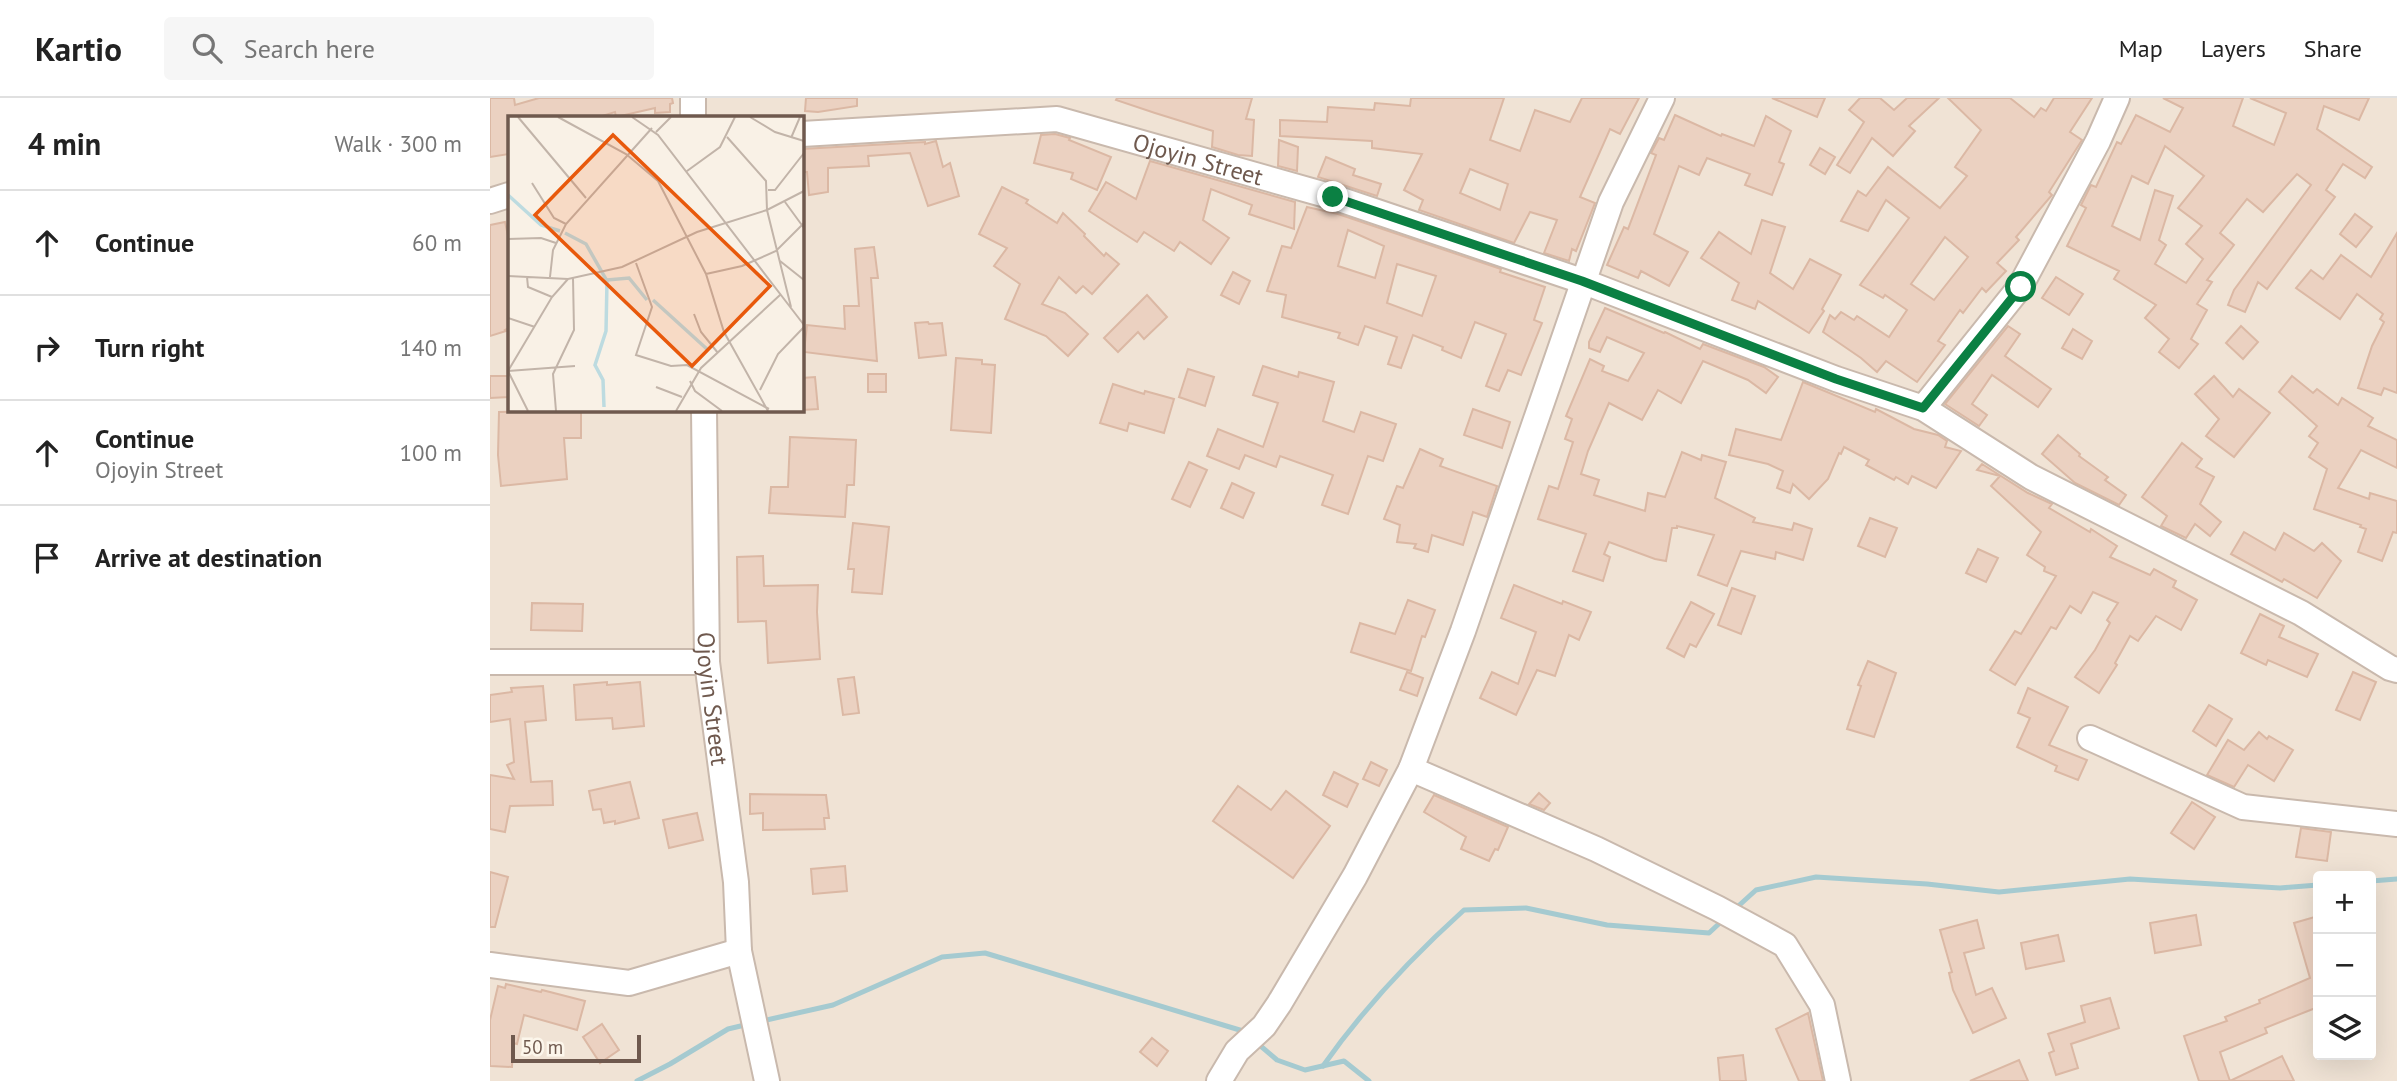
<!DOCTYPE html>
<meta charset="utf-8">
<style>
body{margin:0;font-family:"PT Sans",sans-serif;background:#f6f6f6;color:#222}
.controls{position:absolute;right:21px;bottom:21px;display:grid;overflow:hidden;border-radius:7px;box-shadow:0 7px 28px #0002}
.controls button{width:63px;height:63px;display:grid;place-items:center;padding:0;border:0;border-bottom:2px solid #e0e0e0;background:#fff;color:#222;font:35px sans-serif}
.scale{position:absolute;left:21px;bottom:18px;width:130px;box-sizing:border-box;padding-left:7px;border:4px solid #6f594e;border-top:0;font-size:19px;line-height:24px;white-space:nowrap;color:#6f594e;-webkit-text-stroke:5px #fcf6eb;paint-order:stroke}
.stop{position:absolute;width:21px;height:21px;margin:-16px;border:5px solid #0b8043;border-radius:50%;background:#fff}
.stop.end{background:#0b8043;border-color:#fff;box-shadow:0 2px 7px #0008}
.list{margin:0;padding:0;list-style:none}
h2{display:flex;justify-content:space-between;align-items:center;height:91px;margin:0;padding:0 28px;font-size:30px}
h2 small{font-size:23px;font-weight:400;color:#767676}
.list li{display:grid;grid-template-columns:46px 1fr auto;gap:21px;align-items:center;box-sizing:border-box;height:105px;padding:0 28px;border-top:2px solid #e0e0e0}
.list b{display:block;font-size:26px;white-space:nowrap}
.list p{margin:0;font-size:23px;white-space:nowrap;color:#767676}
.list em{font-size:23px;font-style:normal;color:#767676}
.icon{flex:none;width:38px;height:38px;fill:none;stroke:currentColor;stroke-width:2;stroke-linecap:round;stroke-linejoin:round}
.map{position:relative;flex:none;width:1907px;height:983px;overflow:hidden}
header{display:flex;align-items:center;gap:42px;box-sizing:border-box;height:98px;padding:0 35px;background:#fff;border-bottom:2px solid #e0e0e0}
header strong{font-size:33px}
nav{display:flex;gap:38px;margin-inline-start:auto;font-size:24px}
.search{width:490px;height:63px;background:#f6f6f6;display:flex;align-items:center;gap:18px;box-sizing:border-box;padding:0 24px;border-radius:7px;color:#767676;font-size:26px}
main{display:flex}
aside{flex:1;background:#fff}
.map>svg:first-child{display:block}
.residential{fill:#f0e3d5;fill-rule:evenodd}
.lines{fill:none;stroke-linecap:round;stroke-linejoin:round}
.stream{stroke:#a5cad0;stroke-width:5}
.building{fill:#ebd1c1;stroke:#dbb8a4;stroke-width:2;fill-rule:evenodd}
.minor-casing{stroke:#c9b9ad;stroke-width:28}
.minor{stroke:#fff;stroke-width:24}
.route{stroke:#0b8043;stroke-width:9}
.labels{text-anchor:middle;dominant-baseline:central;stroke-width:7;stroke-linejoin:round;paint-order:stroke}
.street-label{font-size:24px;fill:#6f594e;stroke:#fcf6eb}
.inset-river{fill:none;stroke:#bddbe0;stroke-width:3.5}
.inset-road{fill:none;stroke:#c2b4a9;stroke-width:2}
.view{fill:#e8590c;fill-opacity:0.15;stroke:#e8590c;stroke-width:3.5}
.inset-edge{fill:none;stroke:#6f594e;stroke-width:3.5}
</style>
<header>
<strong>Kartio</strong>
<div class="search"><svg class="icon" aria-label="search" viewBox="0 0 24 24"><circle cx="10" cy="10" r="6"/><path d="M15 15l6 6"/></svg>Search here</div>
<nav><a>Map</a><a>Layers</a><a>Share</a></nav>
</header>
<main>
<aside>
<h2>4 min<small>Walk · 300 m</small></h2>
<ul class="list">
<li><svg class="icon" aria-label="ahead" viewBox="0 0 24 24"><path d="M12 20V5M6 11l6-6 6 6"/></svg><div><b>Continue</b></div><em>60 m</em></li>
<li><svg class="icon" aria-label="right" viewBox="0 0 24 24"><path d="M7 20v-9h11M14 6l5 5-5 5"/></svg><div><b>Turn right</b></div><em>140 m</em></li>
<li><svg class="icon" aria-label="ahead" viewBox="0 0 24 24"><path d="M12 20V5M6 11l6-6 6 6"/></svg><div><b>Continue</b><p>Ojoyin Street</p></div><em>100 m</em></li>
<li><svg class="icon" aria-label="arrive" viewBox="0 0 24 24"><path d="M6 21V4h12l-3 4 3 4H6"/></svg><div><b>Arrive at destination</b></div></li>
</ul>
</aside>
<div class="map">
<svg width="1907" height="983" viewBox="0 0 1907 983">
<rect width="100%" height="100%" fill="#f9f1e6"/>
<path class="residential" d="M0 0H1907V983H0ZM19 19H312V312H19ZM1828 778H1881V957H1828Z"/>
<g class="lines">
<g class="stream">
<polyline points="1881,783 1907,781"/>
<polyline points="1244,812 1266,792 1326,779 1437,786 1509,794 1640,781 1790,790 1828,787"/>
<polyline points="272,923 343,907 452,859 495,855 753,933 756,935"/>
<polyline points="766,944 787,962 815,972 854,963 879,983"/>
<path d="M833 968C873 911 922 859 974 812L1036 810 1117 827 1219 835 1234 821"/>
<polyline points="147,983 180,966 238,931 259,926"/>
</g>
</g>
<g class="building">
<polygon points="0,0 24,0 25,7 49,0 182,0 183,5 180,6 180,14 165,15 165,10 126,19 125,14 109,19 19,19 19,56 0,59"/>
<polygon points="316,0 367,0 367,8 328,14 315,13"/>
<polygon points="627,0 762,0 756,21 764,22 762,58 748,57 722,49 723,33 665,15 626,2"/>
<path d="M921 0H1014L1000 42 1030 53 1045 12 1080 24 1092 0H1149L1130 36 1120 31 1090 99 1105 105 1086 153 1082 151 1079 163 1054 155 1067 122 1040 114 1024 145 929 112 933 102 914 92 932 56 882 50V43L790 38V22L837 24 838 9 884 12 885 5 920 8ZM980 71 1018 86 1010 112 970 95Z"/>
<polygon points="1282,0 1335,0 1327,19"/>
<polygon points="1370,0 1390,0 1404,12 1417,0 1449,0 1419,28 1425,33 1403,58 1382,40 1360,75 1347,67 1374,24 1359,12"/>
<path d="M1458 0H1520L1544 19 1551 10 1556 13 1564 0H1602L1580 34 1592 42 1559 94 1562 97 1526 139 1529 142 1507 165 1516 173 1496 194 1492 190 1473 215 1470 212 1448 243 1455 247 1427 284 1396 263 1387 274 1371 260 1333 234 1340 217 1345 221 1351 214 1364 222 1367 218 1399 239 1417 212 1395 197 1393 200 1370 187 1419 120 1396 102 1378 133 1351 123 1368 93 1376 98 1398 69 1450 110 1477 78 1465 69 1491 32ZM1455 139 1478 159 1444 202 1421 186Z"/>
<path d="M1673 0H1753L1743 28 1784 47 1796 15 1760 0H1879L1869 22 1834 8 1827 31 1882 69 1875 80 1853 66 1836 92 1845 99 1777 191 1768 184 1755 214 1738 207 1744 192 1821 87 1807 76 1773 114 1757 101 1730 135 1744 147 1717 182 1722 184 1707 206 1717 212 1701 241 1708 246 1689 270 1669 254 1679 241 1655 220 1666 207 1624 181 1629 173 1577 148 1596 110 1591 107 1601 87 1606 89 1627 44 1631 46 1646 17 1680 34 1693 10ZM1675 48 1714 78 1688 110 1712 128 1696 146 1713 161 1696 185 1665 166 1676 147 1669 142 1683 98 1665 92 1650 142 1622 128 1642 78 1658 86Z"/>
<polygon points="1185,17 1231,38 1232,36 1264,48 1276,18 1301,33 1289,64 1294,66 1282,97 1255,87 1260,76 1217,60 1209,77 1189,68 1164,136 1198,154 1179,188 1151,173 1148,180 1117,167 1134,129 1138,131 1166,57 1161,55 1169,40 1174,42"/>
<polygon points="565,36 580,40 579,42 621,59 607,92 581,81 583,75 544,65 551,37"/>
<polygon points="789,42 808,49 807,73 788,68"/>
<polygon points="446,43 453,69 460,65 469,98 438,108 420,55 378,58 379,68 338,70 338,94 319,97 317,74 312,74 312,51 435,44 435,46"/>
<polygon points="1330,50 1345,59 1335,76 1320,67"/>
<polygon points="836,59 865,71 863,77 891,86 887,98 828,79"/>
<polygon points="660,63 805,104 804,131 759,116 762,107 721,91 713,122 739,140 721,166 690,144 684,153 654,134 647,144 599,113 616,84 646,101"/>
<polygon points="512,89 538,102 536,105 567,125 573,115 595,136 594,138 614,158 616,155 629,166 602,196 593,188 586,195 569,179 552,206 575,215 598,236 578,258 556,238 515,221 530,186 504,168 517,150 489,136"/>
<path d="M817 109 848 116 1011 171 1010 174 1055 189 1044 222 1052 225 1031 277 1018 272 1009 293 996 288 1016 236 985 224 971 260 952 252 953 249 923 237 911 270 898 266 907 239 875 228 868 247 848 240 850 235 792 219 796 197 777 193 792 148 801 150ZM858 132 894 148 885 180 848 168ZM907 166 946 178 932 218 897 205Z"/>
<polygon points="1865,116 1882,129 1866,149 1850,136"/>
<polygon points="1272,122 1295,129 1280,175 1303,191 1320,161 1351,177 1332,211 1334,213 1319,235 1268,203 1265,211 1242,202 1249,185 1211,160 1229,134 1261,156"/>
<polygon points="15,124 19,142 19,230 15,232 16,233 0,238 0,127"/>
<polygon points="1907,135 1907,295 1894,290 1891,297 1868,290 1882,248 1894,224 1890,221 1893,216 1867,196 1850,221 1806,190 1821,172 1833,181 1851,157 1881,179"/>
<polygon points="384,149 388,180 381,180 387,263 314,254 317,227 355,231 354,208 369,208 365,151"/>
<polygon points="743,174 760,183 749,206 731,197"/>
<polygon points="1566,179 1593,196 1579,217 1552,200"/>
<polygon points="657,197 677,219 654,241 648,234 628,254 614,240"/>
<polygon points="1115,210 1174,235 1175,234 1210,251 1213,246 1274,269 1288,279 1276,295 1258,282 1213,263 1191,305 1168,292 1152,322 1119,305 1098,353 1091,376 1109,382 1104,397 1155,413 1158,395 1175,399 1192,354 1211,362 1212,357 1236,364 1225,400 1265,420 1263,424 1302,432 1304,425 1322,431 1313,462 1286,454 1285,461 1251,453 1237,488 1208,477 1224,437 1187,428 1187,430 1182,430 1176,463 1165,461 1119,444 1114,456 1120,459 1113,483 1083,473 1096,436 1048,421 1059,388 1068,391 1083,344 1075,341 1082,321 1076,318 1100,261 1114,268 1112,273 1138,283 1154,255 1117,239 1110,254 1099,250 1099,244"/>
<polygon points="438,224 439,226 452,225 456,257 429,260 425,225"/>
<polygon points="1518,228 1530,236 1515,258 1561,291 1548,309 1502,277 1482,306 1497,317 1489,328 1455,306"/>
<polygon points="1751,228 1768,244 1753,261 1736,245"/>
<polygon points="1583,231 1602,243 1592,261 1572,250"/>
<polygon points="466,260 492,262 492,266 505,267 501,335 461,332"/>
<polygon points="773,268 808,279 809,274 844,284 833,323 864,334 871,314 906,326 893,363 878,358 858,416 832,407 843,377 790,358 786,369 755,357 749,371 717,358 728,331 773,349 788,305 763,297"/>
<polygon points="698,271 724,279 715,308 689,299"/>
<rect x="378" y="276" width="18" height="18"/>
<polygon points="0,278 19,278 19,299 0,300"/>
<polygon points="1724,278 1743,299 1749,291 1780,315 1744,359 1716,338 1729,321 1705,296"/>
<polygon points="1802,278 1823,295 1827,291 1848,307 1852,300 1883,320 1878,328 1907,342 1907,370 1871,352 1848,390 1879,401 1880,395 1907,403 1907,435 1903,434 1892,463 1868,454 1876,431 1870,429 1871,427 1824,411 1837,371 1819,359 1828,345 1819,338 1827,328 1789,294"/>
<polygon points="325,279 328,311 312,312 312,280"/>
<polygon points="1313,284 1385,314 1386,311 1424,331 1448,337 1457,343 1455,349 1471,353 1446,390 1422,378 1418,386 1406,379 1404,382 1376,367 1379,362 1354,349 1351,356 1349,355 1338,381 1319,401 1303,386 1300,395 1287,390 1293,373 1278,366 1239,357 1246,331 1291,342"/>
<polygon points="623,286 654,296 655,293 684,301 674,335 639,325 637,333 610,325"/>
<polygon points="983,311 1020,324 1012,350 974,337"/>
<polygon points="91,313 91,340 74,340 77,381 11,388 8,357 9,314"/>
<polygon points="1568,337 1590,356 1589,358 1618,379 1615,382 1636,397 1629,407 1585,385 1552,356"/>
<polygon points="300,339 366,342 364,387 357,387 355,419 279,415 281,389 298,389"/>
<polygon points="1692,345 1712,361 1706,369 1724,379 1710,406 1731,424 1720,438 1705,426 1696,440 1671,428 1677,418 1652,399"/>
<polygon points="930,351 953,361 950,368 1007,388 997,419 983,414 973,447 942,437 938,454 924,450 926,446 907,444 910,427 894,421 907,388 913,390"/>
<polygon points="699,364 717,372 700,409 682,401"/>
<polygon points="1492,366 1538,395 1562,406 1559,410 1600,434 1601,431 1627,448 1620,459 1660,477 1664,471 1686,483 1683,489 1707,502 1691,532 1666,518 1648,543 1640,538 1625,565 1627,567 1609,595 1585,579 1605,552 1620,525 1617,522 1628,505 1603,494 1591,515 1580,508 1566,531 1561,529 1525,587 1500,572 1525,533 1531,536 1566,478 1554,473 1555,469 1537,457 1551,434 1501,388 1510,378 1487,372"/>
<polygon points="742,385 764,395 753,420 731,410"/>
<polygon points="1380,420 1407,430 1395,459 1368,448"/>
<polygon points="363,425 399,429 392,496 362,494 364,471 358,471"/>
<polygon points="1754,434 1785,452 1794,435 1824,453 1832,445 1851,463 1827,500 1794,481 1792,484 1741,456"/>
<polygon points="1488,451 1508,460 1496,484 1476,475"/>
<polygon points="273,458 274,488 328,487 327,514 330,561 278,565 276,523 248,524 247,459"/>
<polygon points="1024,487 1072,506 1073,503 1101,514 1089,542 1079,537 1065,578 1047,572 1026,617 990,600 1002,574 1028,586 1046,534 1011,520"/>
<polygon points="1242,490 1265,498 1251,536 1228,527"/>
<polygon points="918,502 945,512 935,539 932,538 921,573 861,554 870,525 905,536"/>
<polygon points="1201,504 1224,516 1206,549 1200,546 1194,559 1177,550"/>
<polygon points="42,505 93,506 92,533 41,532"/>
<polygon points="1770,516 1794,528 1789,539 1828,556 1817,579 1778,562 1776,567 1751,555"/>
<polygon points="1378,563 1406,575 1384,639 1357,631 1371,588 1368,587"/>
<polygon points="917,574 933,580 927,598 910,592"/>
<polygon points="1863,574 1886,584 1870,622 1846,612"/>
<polygon points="364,579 369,615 353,617 348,581"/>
<polygon points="117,584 117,587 150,584 154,628 123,631 122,620 86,622 84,587"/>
<polygon points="53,588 56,622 35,624 41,684 62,683 63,707 20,708 15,734 0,731 0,677 24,681 17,667 24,664 20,621 0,624 0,597 22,594 21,590"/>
<polygon points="1538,590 1578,609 1559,647 1597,662 1588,682 1565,673 1567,668 1527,649 1540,620 1528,615"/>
<polygon points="1719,607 1742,621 1726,648 1703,633"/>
<polygon points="1769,634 1777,641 1779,638 1803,652 1784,683 1758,667 1744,689 1717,677 1738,642 1754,652"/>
<polygon points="881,664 897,672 889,688 873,681"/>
<polygon points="844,674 868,686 857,709 833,697"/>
<polygon points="140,684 149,720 125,726 125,723 114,725 111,711 103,712 99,693"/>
<polygon points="748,688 781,712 796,693 840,728 803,780 723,723"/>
<polygon points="1049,695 1060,705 1054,712 1039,706"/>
<polygon points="260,696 336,697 339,720 334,720 335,731 273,732 273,715 260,716"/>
<polygon points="944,697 1018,729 1008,752 1005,751 999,763 971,751 976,739 934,714"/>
<polygon points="1702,704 1725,719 1704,751 1681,735"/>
<polygon points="207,715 213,742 179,750 173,722"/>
<polygon points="1811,730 1841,734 1837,763 1806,759"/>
<polygon points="355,768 357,793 323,796 321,771"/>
<polygon points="0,774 18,779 5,829 0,829"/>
<polygon points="1706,817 1711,847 1665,855 1660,825"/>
<polygon points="1828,818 1828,909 1775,930 1777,935 1730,954 1740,983 1792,958 1804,983 1709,983 1694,938 1737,923 1735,919 1770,905 1769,902 1820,880 1804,825"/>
<polygon points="1487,822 1494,850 1474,855 1486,897 1502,890 1516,920 1483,935 1463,892 1459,875 1462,874 1450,832"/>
<polygon points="1568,837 1574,863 1536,871 1531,845"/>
<polygon points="16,886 51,894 52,892 95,903 87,932 34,917 27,946 23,945 22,969 0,968 0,922 8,888 15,890"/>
<polygon points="1620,900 1629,930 1581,946 1588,970 1566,977 1559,955 1564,953 1558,936 1595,924 1591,908"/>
<polygon points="1318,915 1333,983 1309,983 1286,931"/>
<polygon points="112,926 129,952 110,965 93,939"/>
<polygon points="662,940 678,953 667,968 650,954"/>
<polygon points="1253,957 1256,983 1230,983 1228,960"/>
<polygon points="1529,962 1538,983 1480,983"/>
</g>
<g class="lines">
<g class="minor-casing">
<g id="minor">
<polyline points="203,19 203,0"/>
<path id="s1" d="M312 36 567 21 843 99 1092 183 1346 281 1433 310 1541 379 1811 515 1900 570 1907 572"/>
<polyline points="0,103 19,97"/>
<polyline points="1433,310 1530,189 1608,43 1627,0"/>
<path id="s2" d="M214 312 217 564 246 784 249 853 277 983"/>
<polyline points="0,564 217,564"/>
<polyline points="1600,640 1753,709 1907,726"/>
<polyline points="921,671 1106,751 1227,810 1295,847 1332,907 1348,983"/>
<polyline points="0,867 139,885 249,853"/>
<polyline points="729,983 747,953 774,928 789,906 865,778 921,671 973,533 1121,104 1172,0"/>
</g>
</g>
<use href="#minor" class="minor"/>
</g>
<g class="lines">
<polyline class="route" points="843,99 1092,183 1346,281 1433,310 1531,189"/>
</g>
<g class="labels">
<g class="street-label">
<text stroke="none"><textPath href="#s1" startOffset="402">Ojoyin Street</textPath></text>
<text stroke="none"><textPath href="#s2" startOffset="289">Ojoyin Street</textPath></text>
</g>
</g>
<g transform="translate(18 18)">
<rect width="296" height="296" fill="#f9f1e6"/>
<path class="inset-river" d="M0 79 33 109 52 115M57 117 78 128 99 165 98 215 87 249 95 264 96 291M99 164 121 162 139 184M145 184 200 234"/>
<path class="inset-road" d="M10 1 78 82M50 1 118 38 150 65 198 158 216 216 260 295M124 1 150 19 296 209M242 1 267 16 296 25M148 16 163 1M219 21 258 65 259 94 283 191M283 22 292 1M179 55 212 31 227 1M24 67 46 102 58 108M260 74H267L296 37M277 86 296 112M0 123 33 122 48 127M272 145 296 164M128 147 144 191 128 239 163 250 179 249 261 293M198 158 234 150 268 135 296 107M0 160 60 163 114 151 189 116 259 94 296 75M19 161 20 171 44 181M42 161 45 134 58 108 144 12M186 198 193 216 210 237M0 202 27 211M0 255 44 181 60 163M0 255 67 250M0 255 20 295M182 265 187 275 214 295M148 271 174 281M252 274 270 238 296 211M48 295 45 258 66 214 65 162M168 295 193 252 272 179"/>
<path class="view" d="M105 19 262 170 184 250 27 99Z"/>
<rect width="296" height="296" class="inset-edge"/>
</g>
</svg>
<div class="controls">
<button>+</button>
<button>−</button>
<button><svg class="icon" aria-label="layers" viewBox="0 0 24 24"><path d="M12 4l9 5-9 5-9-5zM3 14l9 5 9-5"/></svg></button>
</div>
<div class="scale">50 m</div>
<div class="stop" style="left:1531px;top:189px"></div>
<div class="stop end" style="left:843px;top:99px"></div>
</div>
</main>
